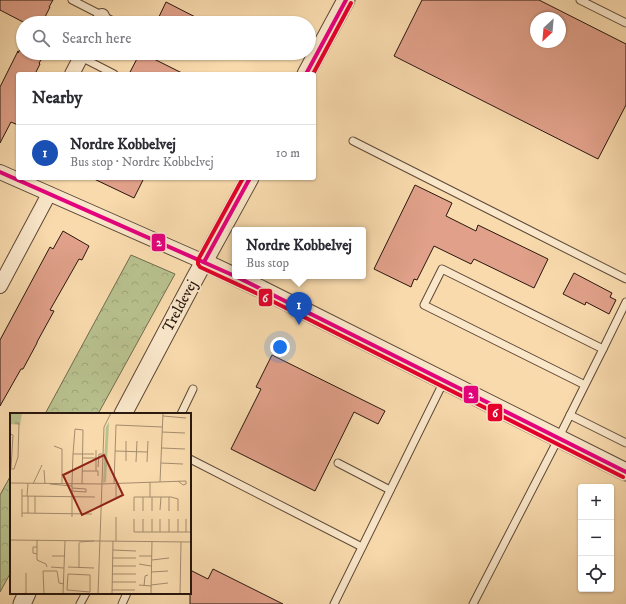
<!DOCTYPE html>
<meta charset="utf-8">
<style>
body{margin:0;font-family:"IM FELL DW Pica",serif;background:#f2f2f3;color:#2b2b33}
.controls{position:absolute;right:12px;bottom:12px;display:grid;overflow:hidden;border-radius:4px;box-shadow:0 1px 3px #0004}
.controls button{width:36px;height:36px;display:grid;place-items:center;padding:0;border:0;border-bottom:1px solid #e1e1e2;background:#fff;color:#2b2b33;font:20px sans-serif}
.compass{position:absolute;left:530px;top:12px;width:36px;height:36px;border-radius:50%;background:#fff;box-shadow:0 1px 3px #0004;rotate:206deg}
.you{position:absolute;left:280px;top:347px;width:14px;height:14px;margin:-10px;border:3px solid #fff;border-radius:50%;background:#1a73e8;box-shadow:0 0 0 6px #1a73e833}
.badge{display:grid;place-items:center;width:26px;height:26px;border-radius:50%;background:#7c3aed;color:#fff;font-size:13px;font-weight:700}
.pin{position:absolute;translate:-50% -33px;filter:drop-shadow(0 1px 2px #0008)}
.pin::after{content:'';position:absolute;top:21px;width:14px;height:12px;background:inherit;clip-path:polygon(0 0,100% 0,50% 100%)}
.popup{position:absolute;left:232px;top:227px;width:134px;height:52px;box-sizing:border-box;display:grid;place-content:center;border-radius:4px;background:#fff;filter:drop-shadow(0 1px 3px #0005);font-size:13px;white-space:nowrap;color:#7c7c81}
.popup b{font-size:15px;color:#2b2b33}
.popup::after{content:'';position:absolute;left:50%;top:100%;margin-left:-8px;border:8px solid transparent;border-top-color:#fff}
.list{margin:0;padding:0;list-style:none}
h2{display:flex;justify-content:space-between;align-items:center;height:52px;margin:0;padding:0 16px;font-size:17px}
h2 small{font-size:13px;font-weight:400;color:#7c7c81}
.list li{display:grid;grid-template-columns:26px 1fr auto;gap:12px;align-items:center;box-sizing:border-box;height:56px;padding:0 16px;border-top:1px solid #e1e1e2}
.list b{display:block;font-size:15px;white-space:nowrap}
.list p{margin:0;font-size:13px;white-space:nowrap;color:#7c7c81}
.list em{font-size:13px;font-style:normal;color:#7c7c81}
.icon{flex:none;width:22px;height:22px;fill:none;stroke:currentColor;stroke-width:2;stroke-linecap:round;stroke-linejoin:round}
.map{position:relative;flex:none;width:626px;height:604px;overflow:hidden}
.search{position:absolute;background:#fff;box-shadow:0 1px 3px #0004;left:16px;top:16px;width:300px;height:44px;display:flex;align-items:center;gap:10px;box-sizing:border-box;padding:0 14px;border-radius:22px;color:#7c7c81;font-size:15px}
.panel{position:absolute;background:#fff;box-shadow:0 1px 3px #0004;left:16px;top:72px;width:300px;height:108px;border-radius:4px}
.map>svg:first-child{display:block}
.forest{fill:url(#forest-crowns);stroke:#706c4e}
.building{fill:#e0a089;stroke:#29170e;fill-rule:evenodd}
.lines{fill:none;stroke-linecap:round;stroke-linejoin:round}
.service-casing{stroke:#5d4836;stroke-width:9}
.minor-casing{stroke:#5d4836;stroke-width:16}
.tertiary-casing{stroke:#5d4836;stroke-width:19}
.service{stroke:#fae7ca;stroke-width:7}
.minor{stroke:#fae7ca;stroke-width:14}
.tertiary{stroke:#fae7ca;stroke-width:17}
.bus-1-casing{stroke:#fae7ca;stroke-width:7}
.bus-2-casing{stroke:#fae7ca;stroke-width:7}
.bus-1{stroke:#e5007d;stroke-width:4}
.bus-2{stroke:#e4002b;stroke-width:4}
.labels{text-anchor:middle;dominant-baseline:central;stroke-width:4;stroke-linejoin:round;paint-order:stroke}
.street-label{font-size:15px;fill:#29170e;stroke:#fae7ca}
.inset-road{fill:none;stroke:#a58c6d;stroke-width:1}
.view{fill:#8f2418;fill-opacity:0.15;stroke:#8f2418;stroke-width:2}
.inset-edge{fill:none;stroke:#29170e;stroke-width:2}
.line-badge{stroke:#fae7ca;stroke-width:1.5}
.badge-label{font-size:11px;text-anchor:middle;font-weight:bold;fill:#fff}
</style>
<div class="map">
<svg width="626" height="604" viewBox="0 0 626 604">
<defs>
<pattern id="forest-crowns" width="20" height="18" patternUnits="userSpaceOnUse"><rect width="20" height="18" fill="#b8c18e"/><path d="M2 6a3 3 0 1 1 6 0M12 15a3 3 0 1 1 6 0" fill="none" stroke="#9ea579"/></pattern>
</defs>
<rect width="100%" height="100%" fill="#f8daad"/>
<filter id="stains"><feTurbulence type="fractalNoise" baseFrequency=".005" numOctaves="4"/><feColorMatrix values="0 0 0 0 .2 0 0 0 0 .09 0 0 0 0 .02 0 0 0 .5 -.17"/></filter>
<radialGradient id="worn" r=".72"><stop offset=".6" stop-color="#630" stop-opacity="0"/><stop offset="1" stop-color="#630" stop-opacity=".3"/></radialGradient>
<g class="forest">
<polygon points="131,255 175,274 98,414 45,414"/>
<polygon points="11,475 11,572 0,592 0,495"/>
</g>
<g class="building">
<polygon points="0,0 53,0 49,7 50,7 42,23 25,23 0,10"/>
<path d="M422 0H539L626 44V105L598 159 394 56ZM536 18H560V42H536Z"/>
<polygon points="166,2 207,23 156,23"/>
<polygon points="20,49 23,51 23,53 27,53 41,60 39,63 40,64 35,74 18,74 18,125 11,122 0,143 0,87 18,51 18,53"/>
<polygon points="140,53 142,53 184,74 129,74"/>
<polygon points="92,178 144,178 134,198"/>
<polygon points="415,185 452,203 446,216 476,231 478,225 548,259 534,288 474,259 471,264 434,246 417,280 414,279 411,287 374,269"/>
<polygon points="63,231 89,246 82,260 79,259 50,310 54,311 37,342 37,343 23,369 21,369 0,406 0,340 50,247 53,249"/>
<polygon points="574,273 612,293 610,297 616,300 609,314 586,302 585,305 563,294"/>
<polygon points="272,355 385,411 378,424 354,412 315,491 231,449 261,389 256,387"/>
<polygon points="213,569 283,604 190,604 190,570 208,579"/>
</g>
<g class="lines">
<g class="service-casing">
<g id="service">
<polyline points="72,0 117,23"/>
<polyline points="580,0 626,23"/>
<polyline points="73,53 114,74"/>
<polyline points="353,141 626,279"/>
<polyline points="603,349 626,302"/>
<polyline points="181,414 193,389"/>
<polyline points="570,415 626,443"/>
<polyline points="190,459 362,547"/>
<polyline points="338,463 390,490"/>
<polyline points="80,604 86,593"/>
<polyline points="122,604 127,593"/>
<polyline points="334,604 444,381"/>
<polyline points="473,604 553,449 603,349 442,269 424,305 585,385"/>
</g>
</g>
<g class="minor-casing">
<g id="minor">
<polyline points="98,23 102,16"/>
<polyline points="72,74 83,53"/>
<polyline points="0,172 204,262"/>
<polyline points="0,286 49,194"/>
</g>
</g>
<g class="tertiary-casing">
<g id="tertiary">
<polyline points="306,74 346,0"/>
<polyline points="204,262 261,289 626,472"/>
<polyline points="123,414 195,278 250,178"/>
<polyline points="22,604 27,593"/>
</g>
</g>
<use href="#service" class="service"/>
<use href="#minor" class="minor"/>
<use href="#tertiary" class="tertiary"/>
<g class="bus-1-casing">
<g id="bus-1">
<polyline points="306,74 346,0"/>
<polyline points="0,172 237,277 626,472"/>
<polyline points="204,262 250,178"/>
</g>
</g>
<g class="bus-2-casing">
<g id="bus-2">
<polyline points="313,74 351,3"/>
<polyline points="243,178 198,260 198,264 200,267 258,294 623,477"/>
</g>
</g>
<use href="#bus-1" class="bus-1"/>
<use href="#bus-2" class="bus-2"/>
</g>
<g class="labels">
<g class="street-label">
<text transform="translate(180 306) rotate(-62)">Treldevej</text>
</g>
</g>
<g transform="translate(10 413)">
<rect width="181" height="181" fill="#f8daad"/>
<path d="M99 9 96 69 93 70 96 14Z" fill="#b8c18e"/>
<path d="M0 0H12L10 12 0 11Z" fill="#b8c18e"/>
<path class="inset-road" d="M153 3 176 5M152 19 175 20M0 21 3 22 1 55M44 33 52 36V71M152 35 175 36M105 38 137 39M63 41H84M72 45H86M116 48V28M126 49 127 28M137 49 138 28M151 50 173 51M88 54 89 41H92M1 56H4L8 44 9 10H5M34 57 35 71M72 58H88V63M86 58V37M150 69 153 0M0 70 91 71 176 68V71L173 72 168 68M23 71 32 52M40 71 62 73M104 71 106 12 152 14M62 75 76 76V79L62 78V70L63 41 65 16 73 17 72 71M62 78V104M12 83 85 84M17 83 18 70M106 84V71M140 84V69M150 97 151 84M124 98V84H161L168 86V98M133 98V84M142 98V84M159 98V84M12 100 82 101M18 100V83M25 100V83M12 104V76M124 106V119H181M133 119V106M142 119V106M150 119V106M159 119V106M168 119V106M176 119V106M0 127 181 129M27 127V147L36 151 37 154M106 128V104M69 129 84 128M103 137 126 138M27 141 23 140V134H27M42 143H55M129 143H142M102 145H126M142 147 159 145M129 151 141 153M102 153H126M41 154 54 155M58 154 84 155M69 155V130M141 159 158 158M58 161 80 162V179L57 177ZM102 161H126M102 169H126M129 172 141 173M141 172 158 170M134 173 135 163 138 162M102 177H125M12 181 16 180V160M34 181 33 158H47L49 170 54 171M53 181 55 128M88 181 94 14 101 0M102 181 103 128M141 181 142 128M170 181 171 129"/>
<path class="view" d="M94 42 113 82 72 102 53 62Z"/>
<rect width="181" height="181" class="inset-edge"/>
</g>
<g class="line-badge">
<rect x="151" y="233" width="15" height="19" rx="4" fill="#e5007d"/>
<rect x="258" y="288" width="15" height="19" rx="4" fill="#e4002b"/>
<rect x="463" y="385" width="16" height="19" rx="4" fill="#e5007d"/>
<rect x="487" y="403" width="16" height="19" rx="4" fill="#e4002b"/>
</g>
<g class="badge-label">
<text x="159" y="246">2</text>
<text x="265" y="302">6</text>
<text x="471" y="398">2</text>
<text x="495" y="417">6</text>
</g>
<rect width="100%" height="100%" filter="url(#stains)"/>
<rect width="100%" height="100%" fill="url(#worn)"/>
</svg>
<div class="controls">
<button>+</button>
<button>−</button>
<button><svg class="icon" aria-label="locate" viewBox="0 0 24 24"><circle cx="12" cy="12" r="6"/><path d="M12 2v4M12 18v4M2 12h4M18 12h4"/></svg></button>
</div>
<svg class="compass" viewBox="-18 -18 36 36"><path d="M0-13l5 13h-10z" fill="#e53935"/><path d="M0 13l5-13h-10z" fill="#7c7c81"/></svg>
<div class="you"></div>
<div class="pin badge" style="left:299px;top:325px;background:#1a4fb4">1</div>
<div class="popup"><b>Nordre Kobbelvej</b>Bus stop</div>
<div class="search"><svg class="icon" aria-label="search" viewBox="0 0 24 24"><circle cx="10" cy="10" r="6"/><path d="M15 15l6 6"/></svg>Search here</div>
<section class="panel">
<h2>Nearby<small></small></h2>
<ul class="list">
<li><span class="badge" style="background:#1a4fb4">1</span><div><b>Nordre Kobbelvej</b><p>Bus stop · Nordre Kobbelvej</p></div><em>10 m</em></li>
</ul>
</section>
</div>
